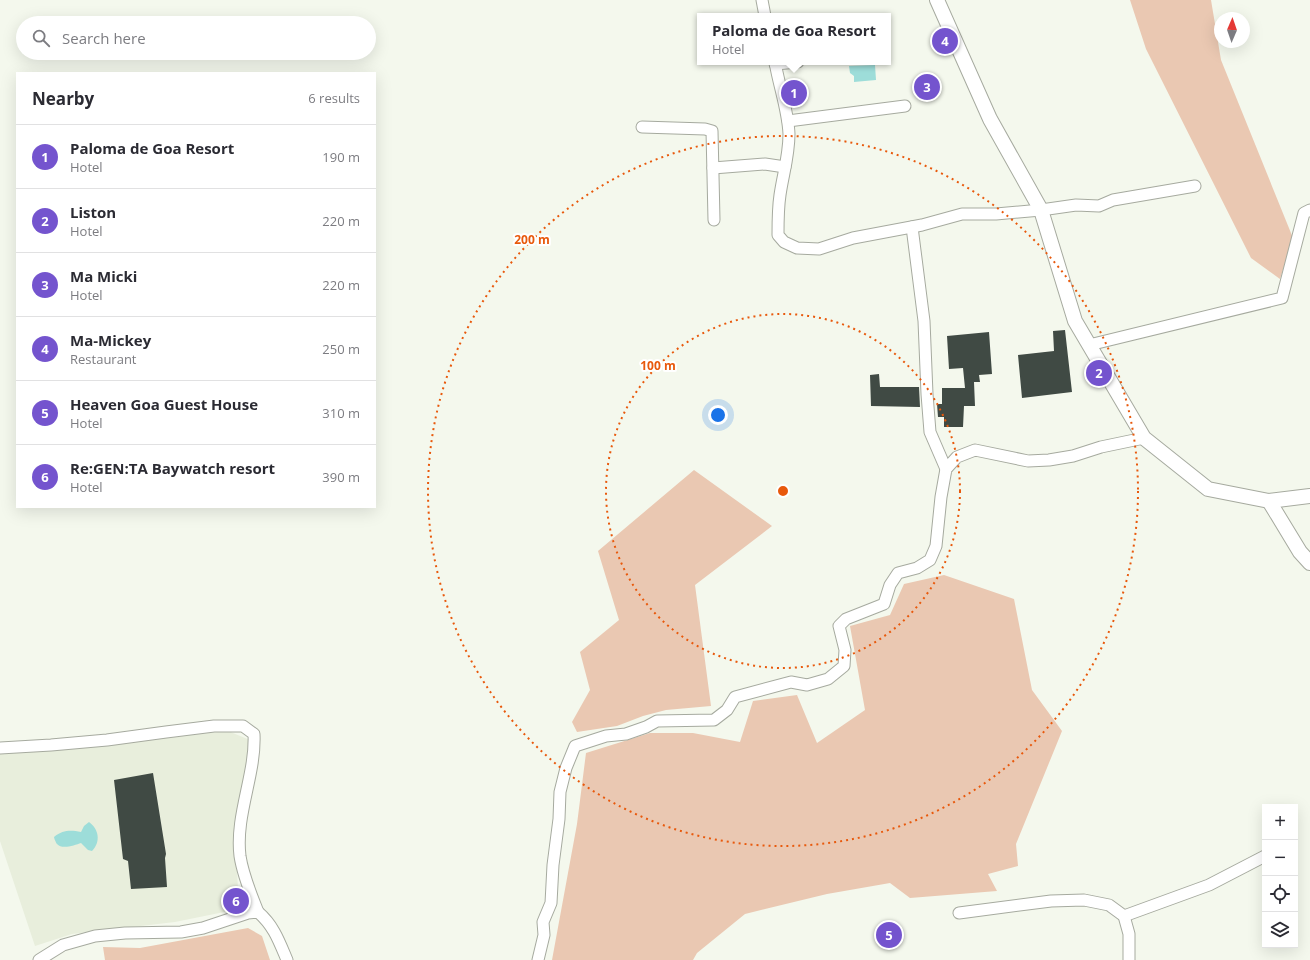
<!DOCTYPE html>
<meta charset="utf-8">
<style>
body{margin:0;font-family:"Open Sans",sans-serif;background:#f2f2f3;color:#2b2b33}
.controls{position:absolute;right:12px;bottom:12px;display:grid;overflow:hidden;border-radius:0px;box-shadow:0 4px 16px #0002}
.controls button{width:36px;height:36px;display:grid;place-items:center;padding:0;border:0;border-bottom:1px solid #e1e1e2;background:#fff;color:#2b2b33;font:20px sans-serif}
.compass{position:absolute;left:1214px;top:12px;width:36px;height:36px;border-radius:50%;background:#fff;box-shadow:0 4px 16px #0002;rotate:2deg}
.you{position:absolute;left:718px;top:415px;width:14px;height:14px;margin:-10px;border:3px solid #fff;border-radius:50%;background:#1a73e8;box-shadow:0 0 0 6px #1a73e833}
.badge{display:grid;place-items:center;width:26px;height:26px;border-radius:50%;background:#7454ce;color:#fff;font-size:13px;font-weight:700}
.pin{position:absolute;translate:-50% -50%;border:2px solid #fff;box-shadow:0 1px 4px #0006}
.popup{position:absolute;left:697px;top:13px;width:194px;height:52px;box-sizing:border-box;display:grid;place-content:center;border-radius:0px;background:#fff;filter:drop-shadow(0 1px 3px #0005);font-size:13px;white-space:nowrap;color:#7c7c81}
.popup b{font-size:15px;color:#2b2b33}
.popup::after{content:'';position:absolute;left:50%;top:100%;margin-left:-8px;border:8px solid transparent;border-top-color:#fff}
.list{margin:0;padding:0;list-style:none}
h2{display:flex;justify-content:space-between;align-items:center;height:52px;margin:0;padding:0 16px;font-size:17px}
h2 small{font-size:13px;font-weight:400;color:#7c7c81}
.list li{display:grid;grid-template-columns:26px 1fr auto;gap:12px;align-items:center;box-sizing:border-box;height:64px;padding:0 16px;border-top:1px solid #e1e1e2}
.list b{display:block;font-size:15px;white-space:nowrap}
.list p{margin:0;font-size:13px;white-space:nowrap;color:#7c7c81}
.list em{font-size:13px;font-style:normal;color:#7c7c81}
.icon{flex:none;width:22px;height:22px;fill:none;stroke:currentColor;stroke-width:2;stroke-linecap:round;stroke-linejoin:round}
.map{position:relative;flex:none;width:1310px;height:960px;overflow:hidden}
.search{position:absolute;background:#fff;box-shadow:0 4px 16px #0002;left:16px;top:16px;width:360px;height:44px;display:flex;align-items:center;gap:10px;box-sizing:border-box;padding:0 14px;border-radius:22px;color:#7c7c81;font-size:15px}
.panel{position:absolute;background:#fff;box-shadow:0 4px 16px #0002;left:16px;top:72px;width:360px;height:436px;border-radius:0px}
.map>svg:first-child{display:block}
.built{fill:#e8eedc}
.green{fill:#eac8b2}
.water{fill:#9dddd9}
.building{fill:#404a44}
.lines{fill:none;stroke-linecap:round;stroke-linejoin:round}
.minor-casing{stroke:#a6aa9f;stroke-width:13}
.tertiary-casing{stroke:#a6aa9f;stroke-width:16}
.minor{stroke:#fff;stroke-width:11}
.tertiary{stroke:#fff;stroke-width:14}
.ring{fill:none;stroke:#e8590c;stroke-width:2;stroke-dasharray:2 4}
.centre{fill:#e8590c;stroke:#fff;stroke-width:2}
.ring-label{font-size:12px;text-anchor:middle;font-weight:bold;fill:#e8590c;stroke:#fff;stroke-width:4;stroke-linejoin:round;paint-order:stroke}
</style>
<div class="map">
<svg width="1310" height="960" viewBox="0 0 1310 960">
<rect width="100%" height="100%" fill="#f4f8ed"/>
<polygon class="built" points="228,731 250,740 235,831 239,909 175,922 72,934 35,946 0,841 0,754"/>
<g class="green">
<polygon points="1130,0 1211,0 1221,60 1293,238 1280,279 1251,258 1146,49"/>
<polygon points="694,470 772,526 695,585 711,706 666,710 643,716 617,726 577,732 572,722 590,690 580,652 619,620 598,551"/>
<polygon points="944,575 1014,599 1032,690 1062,731 1016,844 1018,866 988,874 997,891 910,898 890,883 827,894 745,914 697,953 693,960 552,960 577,824 586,753 650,733 693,733 740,742 753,701 797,695 817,743 865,710 850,626 890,615 904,584"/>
<polygon points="248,928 262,936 270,960 105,960 103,947 140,948"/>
</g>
<g class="water">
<polygon points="875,65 876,80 854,82 854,76 850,73 849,66"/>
<path d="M89 822C99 829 101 842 92 851L88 850 81 843C75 845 62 850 57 844 56 843 54 838 54 837 63 830 70 830 81 832L84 826Z"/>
</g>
<g class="building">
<polygon points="1065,330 1072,392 1022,398 1018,355 1054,351 1053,331"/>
<polygon points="989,332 992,374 979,375 980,382 974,382 975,406 964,406 963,427 944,427 944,417 938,417 937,404 942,404 942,388 965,388 963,368 949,369 947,336"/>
<polygon points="879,374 880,387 919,387 920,407 871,406 870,375"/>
<polygon points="153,773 166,854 165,858 167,887 131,889 128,861 123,859 114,780"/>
</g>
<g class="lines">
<g class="minor-casing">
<g id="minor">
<polyline points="762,0 765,16"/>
<path d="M775 62C779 86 788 110 789 134 789 156 783 174 780 195 778 208 778 222 778 235L784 242 797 248 819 249 853 238 922 225 962 214H996L1041 210 1076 205 1099 206 1113 200 1195 186"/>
<polyline points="775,64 798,62"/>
<polyline points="788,121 905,106"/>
<polyline points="642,127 705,129 712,131 714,220"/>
<polyline points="713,168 765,164 785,167"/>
<polyline points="912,227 924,321 927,394 930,432 946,469"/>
<polyline points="1089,345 1282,298 1304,213 1310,210"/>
<path d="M0 748 51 745 107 740 166 732 214 726H243L254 734C256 774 235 815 240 856 243 876 251 894 258 912"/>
<polyline points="959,913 1051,901 1084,900 1109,905 1124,916 1129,934 1129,960"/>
<polyline points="1124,916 1209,885 1265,856"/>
<path d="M39 960 63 945 95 936 125 933 181 932 203 928 248 913 258 912C274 926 279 941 287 960"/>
<polyline points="538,960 544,935 543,922 551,903 553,865 559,819 560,792 566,768 575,746 606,736 626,734 646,727 657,721 714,720 727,710 735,697 791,682 807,685 828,679 844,666 845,650 839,626 846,619 884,604 890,585 898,573 917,568 930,560 936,546 941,497 946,469 957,457 975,450 1028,461 1049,460 1073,456 1101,447 1144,438"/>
</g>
</g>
<g class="tertiary-casing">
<g id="tertiary">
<polyline points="937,0 990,119 1041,210 1075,321 1144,438 1208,489 1269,501 1310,496"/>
<polyline points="1269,501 1300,552 1310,563"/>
</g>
</g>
<use href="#minor" class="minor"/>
<use href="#tertiary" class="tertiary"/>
</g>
<g class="ring">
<circle cx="783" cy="491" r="177"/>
<circle cx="783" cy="491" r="355"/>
</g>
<circle cx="783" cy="491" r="6" class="centre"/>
<g class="ring-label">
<text x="532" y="244">200 m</text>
<text x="658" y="370">100 m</text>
</g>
</svg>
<div class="controls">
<button>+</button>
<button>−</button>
<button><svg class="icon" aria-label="locate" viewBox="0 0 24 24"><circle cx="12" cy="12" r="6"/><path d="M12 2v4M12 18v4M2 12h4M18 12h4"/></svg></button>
<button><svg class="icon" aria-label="layers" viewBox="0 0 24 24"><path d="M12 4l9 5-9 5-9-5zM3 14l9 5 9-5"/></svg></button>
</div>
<svg class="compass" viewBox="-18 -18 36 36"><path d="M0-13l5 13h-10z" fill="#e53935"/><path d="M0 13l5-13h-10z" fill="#7c7c81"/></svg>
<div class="you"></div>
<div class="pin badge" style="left:794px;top:93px">1</div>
<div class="popup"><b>Paloma de Goa Resort</b>Hotel</div>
<div class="pin badge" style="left:1099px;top:373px">2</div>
<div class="pin badge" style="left:927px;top:87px">3</div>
<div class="pin badge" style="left:945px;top:41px">4</div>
<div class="pin badge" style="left:889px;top:935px">5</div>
<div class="pin badge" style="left:236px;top:901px">6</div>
<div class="search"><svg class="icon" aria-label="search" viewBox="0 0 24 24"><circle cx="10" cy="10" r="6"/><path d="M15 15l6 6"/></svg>Search here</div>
<section class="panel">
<h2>Nearby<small>6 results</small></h2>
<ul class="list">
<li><span class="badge">1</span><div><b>Paloma de Goa Resort</b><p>Hotel</p></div><em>190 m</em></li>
<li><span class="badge">2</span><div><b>Liston</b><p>Hotel</p></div><em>220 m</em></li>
<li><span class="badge">3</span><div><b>Ma Micki</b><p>Hotel</p></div><em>220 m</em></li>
<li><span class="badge">4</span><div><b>Ma-Mickey</b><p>Restaurant</p></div><em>250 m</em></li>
<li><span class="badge">5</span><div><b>Heaven Goa Guest House</b><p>Hotel</p></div><em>310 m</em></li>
<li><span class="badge">6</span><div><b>Re:GEN:TA Baywatch resort</b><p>Hotel</p></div><em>390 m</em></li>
</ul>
</section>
</div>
